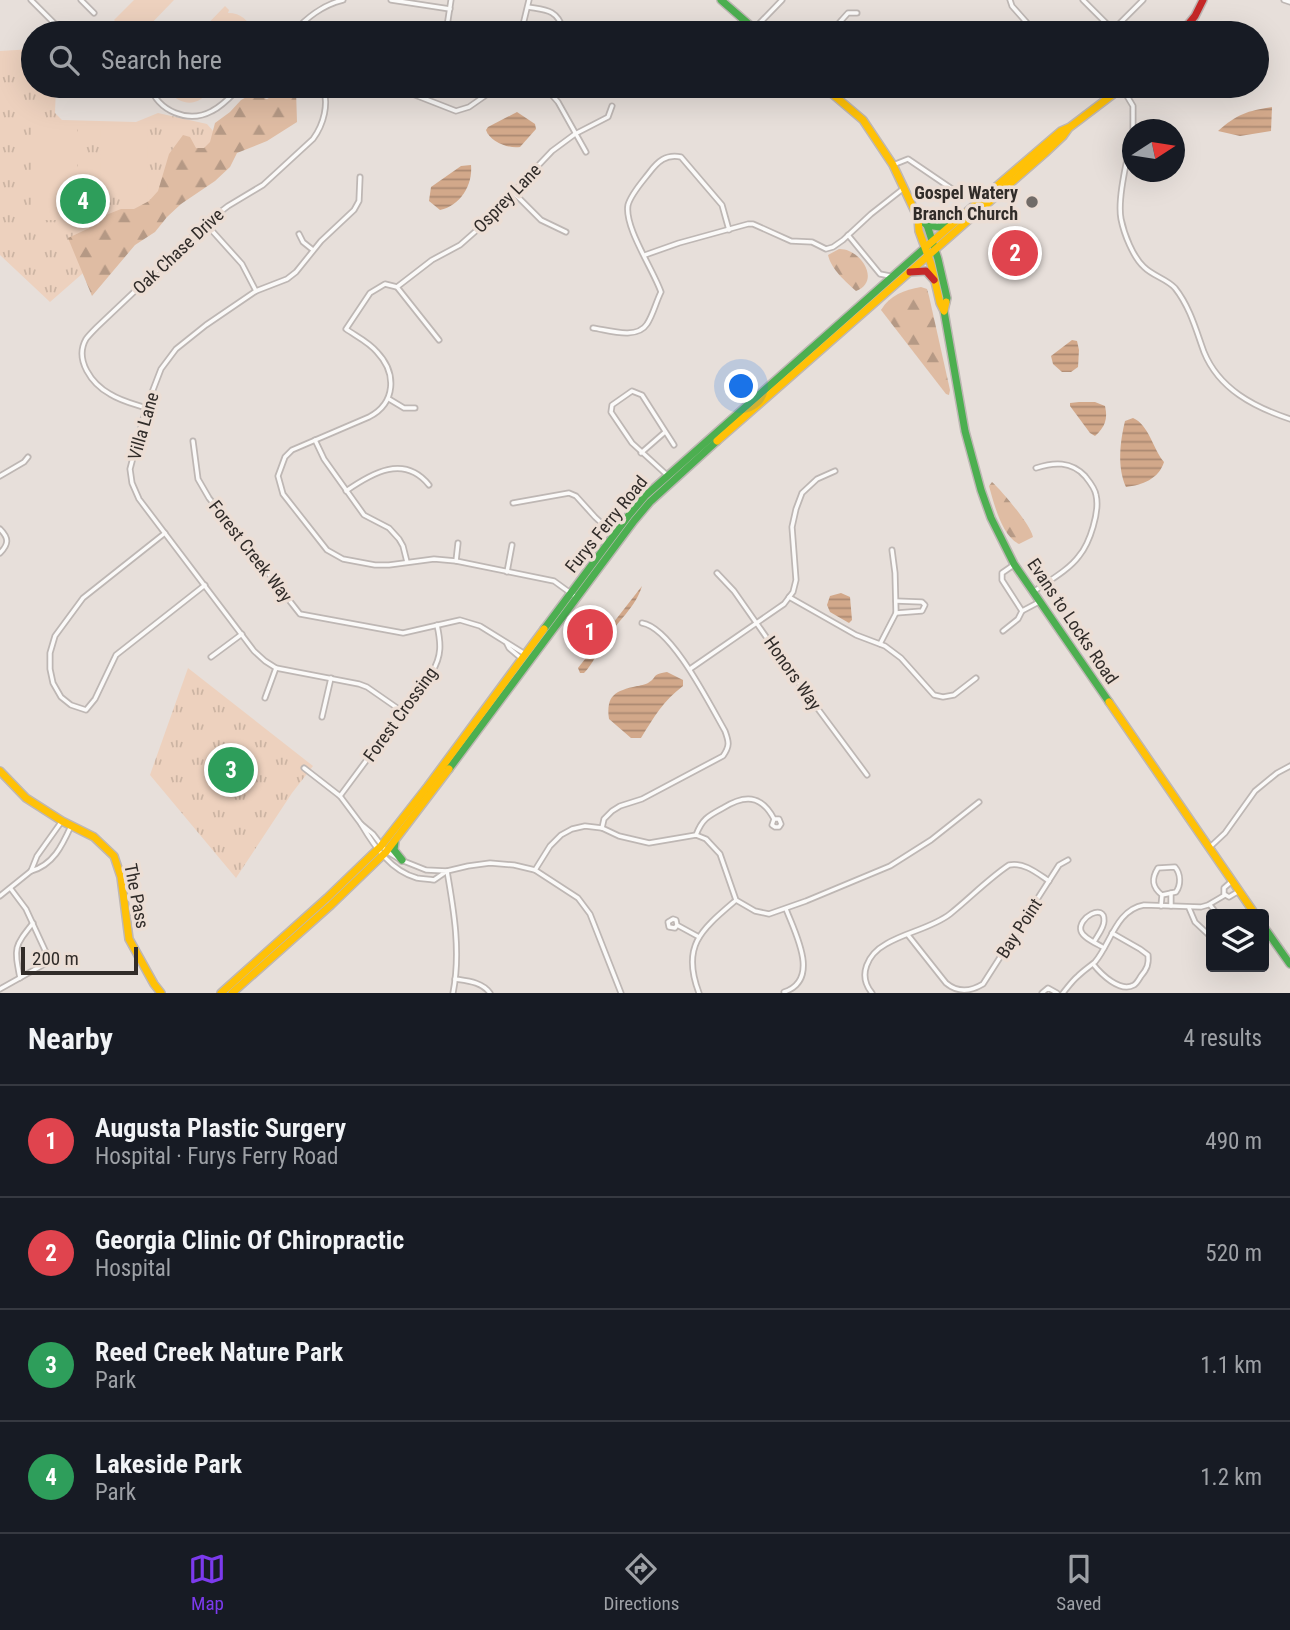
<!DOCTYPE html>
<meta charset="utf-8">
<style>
body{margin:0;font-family:"Roboto Condensed",sans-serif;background:#242831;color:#f1f3f6}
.controls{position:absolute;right:21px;bottom:21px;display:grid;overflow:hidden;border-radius:7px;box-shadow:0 7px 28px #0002}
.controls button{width:63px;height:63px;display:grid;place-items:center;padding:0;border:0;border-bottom:2px solid #363941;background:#171b24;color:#f1f3f6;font:35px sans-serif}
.compass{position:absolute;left:1122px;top:119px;width:63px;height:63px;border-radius:50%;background:#171b24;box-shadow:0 7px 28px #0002;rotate:78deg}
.scale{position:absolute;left:21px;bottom:18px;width:117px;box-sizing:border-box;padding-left:7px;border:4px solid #312c29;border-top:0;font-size:19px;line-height:24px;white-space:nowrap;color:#312c29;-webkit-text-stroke:5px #ecded5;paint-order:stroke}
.you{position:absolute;left:742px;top:387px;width:24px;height:24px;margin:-18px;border:5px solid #fff;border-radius:50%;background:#1a73e8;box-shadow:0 0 0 10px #1a73e833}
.badge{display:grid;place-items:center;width:46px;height:46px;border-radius:50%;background:#7c3aed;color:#fff;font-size:23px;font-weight:700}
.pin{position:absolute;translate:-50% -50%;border:4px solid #fff;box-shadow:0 2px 7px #0006}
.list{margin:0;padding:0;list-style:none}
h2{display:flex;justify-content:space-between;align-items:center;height:91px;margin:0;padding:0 28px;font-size:30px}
h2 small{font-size:23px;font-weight:400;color:#9ea1a6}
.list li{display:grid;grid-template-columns:46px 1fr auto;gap:21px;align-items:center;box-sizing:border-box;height:112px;padding:0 28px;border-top:2px solid #363941}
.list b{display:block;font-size:26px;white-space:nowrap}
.list p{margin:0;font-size:23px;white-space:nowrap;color:#9ea1a6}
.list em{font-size:23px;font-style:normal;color:#9ea1a6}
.icon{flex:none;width:38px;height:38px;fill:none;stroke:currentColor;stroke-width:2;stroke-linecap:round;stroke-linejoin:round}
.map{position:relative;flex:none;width:1290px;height:993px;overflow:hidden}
.search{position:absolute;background:#171b24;box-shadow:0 7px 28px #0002;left:21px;right:21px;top:21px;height:77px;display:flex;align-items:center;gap:18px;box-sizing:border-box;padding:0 24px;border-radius:38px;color:#9ea1a6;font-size:26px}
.sheet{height:539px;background:#171b24}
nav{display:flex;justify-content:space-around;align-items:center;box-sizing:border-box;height:98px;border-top:2px solid #363941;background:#171b24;font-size:19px;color:#9ea1a6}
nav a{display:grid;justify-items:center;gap:4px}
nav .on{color:#7c3aed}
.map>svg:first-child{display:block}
.grass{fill:url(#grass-tufts)}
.forest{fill:url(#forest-firs)}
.pitch{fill:#edd1be}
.water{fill:url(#water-rules)}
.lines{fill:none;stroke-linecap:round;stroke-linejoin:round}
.street-casing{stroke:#beb7b4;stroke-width:7}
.fast-casing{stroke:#beb7b4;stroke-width:10}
.slow-casing{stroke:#beb7b4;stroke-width:10}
.jam-casing{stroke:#beb7b4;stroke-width:10}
.street{stroke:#fbfaf9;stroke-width:3.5}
.fast{stroke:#4caf50;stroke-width:7}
.slow{stroke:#ffc107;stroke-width:7}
.jam{stroke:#c62828;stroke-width:7}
.poi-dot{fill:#716b67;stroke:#ecded5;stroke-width:2.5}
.labels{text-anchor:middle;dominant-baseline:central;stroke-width:7;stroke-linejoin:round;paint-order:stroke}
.poi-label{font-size:18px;font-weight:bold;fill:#312c29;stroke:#ecded5;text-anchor:end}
.street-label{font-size:18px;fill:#312c29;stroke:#ecded5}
</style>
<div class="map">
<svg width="1290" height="993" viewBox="0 0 1290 993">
<defs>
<pattern id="grass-tufts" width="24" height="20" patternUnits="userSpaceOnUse" patternTransform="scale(1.75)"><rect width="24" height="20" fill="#edd1be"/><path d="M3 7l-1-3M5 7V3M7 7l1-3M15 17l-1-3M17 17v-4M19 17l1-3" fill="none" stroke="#ccb4a3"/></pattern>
<pattern id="forest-firs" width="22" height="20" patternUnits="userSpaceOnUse" patternTransform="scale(1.75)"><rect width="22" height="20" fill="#dfbca3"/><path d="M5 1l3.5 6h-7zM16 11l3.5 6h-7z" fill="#b59985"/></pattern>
<pattern id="water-rules" width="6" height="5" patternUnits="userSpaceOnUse" patternTransform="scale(1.75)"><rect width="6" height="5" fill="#d2a88a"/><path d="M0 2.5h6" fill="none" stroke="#ab8971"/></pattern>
</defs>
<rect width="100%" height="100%" fill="#e7dfda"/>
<g class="grass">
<polygon points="33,49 33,86 56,86 55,113 62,120 136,122 158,113 207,124 227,147 50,302 0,255 0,51"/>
<polygon points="188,668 313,766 292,793 236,878 150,775"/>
</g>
<g class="forest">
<polygon points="287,86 292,86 296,90 297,122 267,141 237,153 230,167 215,181 181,204 167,217 155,232 135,245 92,296 68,238 98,224 106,215 121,209 134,209 149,201 158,191 169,154 183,135 190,137 196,148 204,148 210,142 215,123 230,112 241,100 252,94 267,99 282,91"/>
<path d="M839 249C860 248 882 281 856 291 846 282 831 269 828 255Z"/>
<path d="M921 287 927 289 929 296 950 390 949 395 946 394 881 310C890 295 904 290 921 287Z"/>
<path d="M992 482C1002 491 1030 524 1033 537L1019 544C1002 536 994 504 989 486Z"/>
</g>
<g class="pitch">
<polygon points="134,0 174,0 142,33 127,33 114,20"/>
<path d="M225 6 229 10 228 13C241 13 249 20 253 33H199Z"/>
<path d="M165 86H214C210 90 206 95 201 99 187 108 172 99 165 86Z"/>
<rect x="32" y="122" width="45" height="98"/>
<polygon points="147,126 148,194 101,195 100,127"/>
</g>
<g class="water">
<path d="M1272 107 1271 131 1240 136 1218 131C1237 114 1247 111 1272 107Z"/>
<path d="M517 112 535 124 536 129 520 147C509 149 490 142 486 130L488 127Z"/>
<path d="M471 165C473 185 460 206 440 210L429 201 431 187 461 166Z"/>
<polygon points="1072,340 1077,341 1079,350 1078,367 1071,372 1062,372 1053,364 1051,356"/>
<path d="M1079 402H1095L1105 406C1108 419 1105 427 1095 436L1090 433 1070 406V403Z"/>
<path d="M1133 418C1149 425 1153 449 1164 462 1159 479 1142 485 1126 487 1117 467 1120 442 1125 421Z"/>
<path d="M642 586C636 607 617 622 605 640 598 651 593 664 584 673H580L578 668Z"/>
<polygon points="841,593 850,597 852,620 849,623 830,612 827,605 830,596"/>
<path d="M667 672 683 680V686C663 701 654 717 641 738H631L609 719C606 695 615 691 637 686 639 686 646 684 648 683 659 676 650 675 667 672Z"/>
</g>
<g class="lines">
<g class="street-casing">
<g id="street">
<polyline points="31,0 64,33"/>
<polyline points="81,0 94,13"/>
<polyline points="391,0 450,9"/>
<polyline points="1010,0 1012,6 1036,33"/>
<polyline points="1083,0 1113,30"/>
<polyline points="1284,0 1290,2"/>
<path d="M528 7C545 10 557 9 563 29"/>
<polyline points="754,29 782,0"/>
<path d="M292 33C307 18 322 5 343 0"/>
<polyline points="446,33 451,0"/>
<polyline points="521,33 529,0"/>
<polyline points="830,33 848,13 857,13"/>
<polyline points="1110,33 1143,0"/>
<path d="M150 86C158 111 188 124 212 111 224 105 232 95 241 86"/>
<polyline points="402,86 410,93 456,111 469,107 499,86"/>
<polyline points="530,86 551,94 558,102 586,152"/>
<polyline points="1121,86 1133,106 1133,130"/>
<path d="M1132 134C1128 157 1117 198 1121 219 1124 234 1133 257 1144 267 1153 276 1167 279 1175 288 1190 307 1196 330 1204 352 1219 389 1254 407 1290 419"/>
<polyline points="893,165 908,159 958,193"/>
<polyline points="360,177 359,201 354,210 321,241 296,272 287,279 256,291 206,325 176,349 161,369 146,408 130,469 132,483 139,499 254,651 265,661 276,668 359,684 367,687 403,712"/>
<polyline points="513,192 541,220 566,232"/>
<polyline points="206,224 242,264 256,291"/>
<polyline points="299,234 303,242 313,250"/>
<polyline points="848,235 880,274 890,276"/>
<polyline points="645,255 679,243 748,224 753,224 791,241 812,242 826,249 833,247 843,240 871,214 904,188"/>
<polyline points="397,287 432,260 460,245 477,230 552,151 575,134 608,117 612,106"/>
<path d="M593 328C608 330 637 340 647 324 653 315 656 302 661 292 653 269 624 227 628 205 631 194 642 182 649 173 658 161 666 154 681 157L722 205 729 230"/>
<path d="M439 340 397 287 385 284 370 293 346 329C356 336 369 342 377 352 397 373 396 403 369 417L292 450 285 457 278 476 283 494 327 550 343 559 375 565H389L434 559 456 561 554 581 576 597"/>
<polyline points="389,399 404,408 415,408"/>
<path d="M146 408C134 404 121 401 110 394 92 384 74 360 86 339 89 335 94 330 97 327L211 219 228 206 263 185 313 139C324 124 329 104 323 86"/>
<polyline points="315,440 324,459 364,515 389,528 399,539 403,546 407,562"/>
<polyline points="193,441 198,479 209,498 300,614 403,633 460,620 480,626 525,654"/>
<polyline points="641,453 665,432"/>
<polyline points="667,475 632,443 611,412 612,405 632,391 642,395 674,445"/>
<polyline points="0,476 24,462 28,457"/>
<path d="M346 491C372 473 404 454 429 485"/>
<polyline points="513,503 569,493 576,496 595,517 614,535"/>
<path d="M0 529C9 538 9 544 0 553"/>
<polyline points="165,533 83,598 55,636 50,653 50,669 53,683 61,697 71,705 86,710 95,699 116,655 205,585"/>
<polyline points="456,561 458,543"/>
<polyline points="1015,564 1002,573 1002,580 1022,611"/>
<polyline points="507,572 512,545"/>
<polyline points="717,573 734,591 795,678 867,775"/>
<path d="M1033 592C1047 582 1069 570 1079 556 1090 543 1100 511 1096 495 1095 488 1089 481 1085 476 1071 461 1054 462 1036 468"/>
<polyline points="789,597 856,635 885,646 901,658 934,695 943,697 954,695 976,678"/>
<polyline points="896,601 922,602 925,605 922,611 896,613"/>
<polyline points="1003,631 1018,619 1022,611 1039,602"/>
<polyline points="507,644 509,648 522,659"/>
<polyline points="880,644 896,613 895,573 892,550"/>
<polyline points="211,657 242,634"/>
<polyline points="690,669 784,604 793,592 796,580 792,527 796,509 802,493 817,479 835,471"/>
<polyline points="265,698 276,668"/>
<polyline points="322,717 331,678"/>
<polyline points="304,768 340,796 361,824"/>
<path d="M340 796 432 672C442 656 441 643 437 625"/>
<path d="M361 824 373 834 386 851 401 860 426 870 447 871 434 880C429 879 423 879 417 878 391 871 374 846 361 824Z"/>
<path d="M602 828 604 819 612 811 620 806 642 799 723 756C730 746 729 742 725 731 710 705 672 628 642 623"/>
<path d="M696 835C702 819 708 816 723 808 744 795 761 794 774 819H779L781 824 779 827H775L772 825 774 819"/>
<polyline points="1209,848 1225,833 1255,791 1277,773 1290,766"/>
<polyline points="535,870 550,846 561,835 572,829 585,826 602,828 619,836 649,843 696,835 706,839 720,854 736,900 755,911 769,914 806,901 890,866 931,840 979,802"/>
<path d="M31 871C53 865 62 846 71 826"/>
<polyline points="1232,881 1224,888 1224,894 1229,897 1239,891"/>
<polyline points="0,896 31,871 37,856 62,821"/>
<polyline points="1210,905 1217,914"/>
<path d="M1161 906 1162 895C1152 887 1151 879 1158 868L1175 867C1181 874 1181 885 1176 892L1162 895"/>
<polyline points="1171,906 1171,893"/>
<polyline points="1189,908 1195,922 1211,937"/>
<polyline points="677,925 675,928 669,927 668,922 673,919 676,920 677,925 699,937"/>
<path d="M908 935 946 983C958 993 970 992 983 984L1059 865 1068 860"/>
<path d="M1094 942C1097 936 1104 928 1104 921 1105 902 1077 918 1081 931 1083 938 1098 944 1104 948"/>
<path d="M1093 964C1101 974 1120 993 1134 985 1137 983 1139 979 1141 976 1147 969 1149 964 1148 955L1140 949 1112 933"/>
<path d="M20 978C14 947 14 947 33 923"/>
<path d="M455 979C468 981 482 982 490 993"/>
<polyline points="0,989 50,961 26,909 11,889"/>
<path d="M784 992C821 980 795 933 786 909"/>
<path d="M453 993C461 953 454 911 447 871L468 866 490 863 514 865 535 870 578 898 590 914 621 993"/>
<path d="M699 993C681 946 701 930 735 901"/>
<path d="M872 993C857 975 868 954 886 944 906 932 932 928 950 914 970 898 988 879 1009 865 1024 862 1037 873 1049 881"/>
<polyline points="1042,993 1048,988 1057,993"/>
<path d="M1063 993C1068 987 1072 981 1078 976 1083 971 1089 967 1095 962 1111 943 1116 910 1144 905L1201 907 1208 905 1225 895"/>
</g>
</g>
<g class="fast-casing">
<g id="fast">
<polyline points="721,0 759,33"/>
<polyline points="918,218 927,225 938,259 947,298 946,302"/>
<polyline points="927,225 940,227 949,224"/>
<polyline points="944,311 965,431 981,490 991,518 1014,564 1109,702"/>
<polyline points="544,629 629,515 645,496 927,246"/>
<polyline points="449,769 634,521 650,502 717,441"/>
<polyline points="395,842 394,850 402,860"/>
<polyline points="1264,927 1290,964"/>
</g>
</g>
<g class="slow-casing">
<g id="slow">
<polyline points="823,86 863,120 893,165 918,218 919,231 931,264 940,303 944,311 946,302"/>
<polyline points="927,246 1061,131 1070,127 1124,86"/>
<polyline points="717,441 1045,153 1063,136 1068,129"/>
<polyline points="1109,702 1255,914"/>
<polyline points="0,771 26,798 62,821 94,837 114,856 121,877 129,939 154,984 161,993"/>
<polyline points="221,993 327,898 381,846 428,786 544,629"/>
<polyline points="232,993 331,905 386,852 449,769"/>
</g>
</g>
<g class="jam-casing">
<g id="jam">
<polyline points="1181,33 1195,16 1203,0"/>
<polyline points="910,272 926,271 934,280"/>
</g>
</g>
<use href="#street" class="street"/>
<use href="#fast" class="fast"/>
<use href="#slow" class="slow"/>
<use href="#jam" class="jam"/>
</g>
<circle class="poi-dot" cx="1032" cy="202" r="7"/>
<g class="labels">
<g class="poi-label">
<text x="1018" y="192">Gospel Watery<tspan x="1018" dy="21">Branch Church</tspan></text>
</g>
<g class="street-label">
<text transform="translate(507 198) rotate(-46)">Osprey Lane</text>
<text transform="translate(178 251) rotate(-43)">Oak Chase Drive</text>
<text transform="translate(143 426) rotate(-74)">Villa Lane</text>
<text transform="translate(606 524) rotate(-51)">Furys Ferry Road</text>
<text transform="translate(251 551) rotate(52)">Forest Creek Way</text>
<text transform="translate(1073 621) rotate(56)">Evans to Locks Road</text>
<text transform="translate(793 673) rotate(55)">Honors Way</text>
<text transform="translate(400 714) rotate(-54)">Forest Crossing</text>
<text transform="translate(137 896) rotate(79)">The Pass</text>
<text transform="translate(1019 928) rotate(-57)">Bay Point</text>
</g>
</g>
</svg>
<div class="controls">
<button><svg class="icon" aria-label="layers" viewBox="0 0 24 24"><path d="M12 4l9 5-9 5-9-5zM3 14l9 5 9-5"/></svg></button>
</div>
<svg class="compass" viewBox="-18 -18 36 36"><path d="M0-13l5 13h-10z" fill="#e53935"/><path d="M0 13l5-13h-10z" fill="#9ea1a6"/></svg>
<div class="scale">200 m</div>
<div class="you"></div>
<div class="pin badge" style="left:590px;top:632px;background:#e0444e">1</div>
<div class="pin badge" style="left:1015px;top:253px;background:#e0444e">2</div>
<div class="pin badge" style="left:231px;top:770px;background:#2e9e5b">3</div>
<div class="pin badge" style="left:83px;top:201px;background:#2e9e5b">4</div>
<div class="search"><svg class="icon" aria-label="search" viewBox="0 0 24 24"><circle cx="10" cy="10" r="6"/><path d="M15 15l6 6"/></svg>Search here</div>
</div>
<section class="sheet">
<h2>Nearby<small>4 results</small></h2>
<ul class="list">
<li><span class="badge" style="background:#e0444e">1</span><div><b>Augusta Plastic Surgery</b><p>Hospital · Furys Ferry Road</p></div><em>490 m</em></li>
<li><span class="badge" style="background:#e0444e">2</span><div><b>Georgia Clinic Of Chiropractic</b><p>Hospital</p></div><em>520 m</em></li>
<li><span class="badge" style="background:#2e9e5b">3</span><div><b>Reed Creek Nature Park</b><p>Park</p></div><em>1.1 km</em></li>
<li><span class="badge" style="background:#2e9e5b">4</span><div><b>Lakeside Park</b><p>Park</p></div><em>1.2 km</em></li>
</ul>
</section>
<nav>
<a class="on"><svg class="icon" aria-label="map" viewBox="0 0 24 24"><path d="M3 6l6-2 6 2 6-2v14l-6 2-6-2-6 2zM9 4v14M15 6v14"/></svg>Map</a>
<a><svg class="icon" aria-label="directions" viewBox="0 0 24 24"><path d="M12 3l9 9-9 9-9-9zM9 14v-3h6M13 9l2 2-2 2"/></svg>Directions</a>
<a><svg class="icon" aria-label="saved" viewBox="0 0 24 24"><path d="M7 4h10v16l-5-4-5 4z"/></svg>Saved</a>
</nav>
